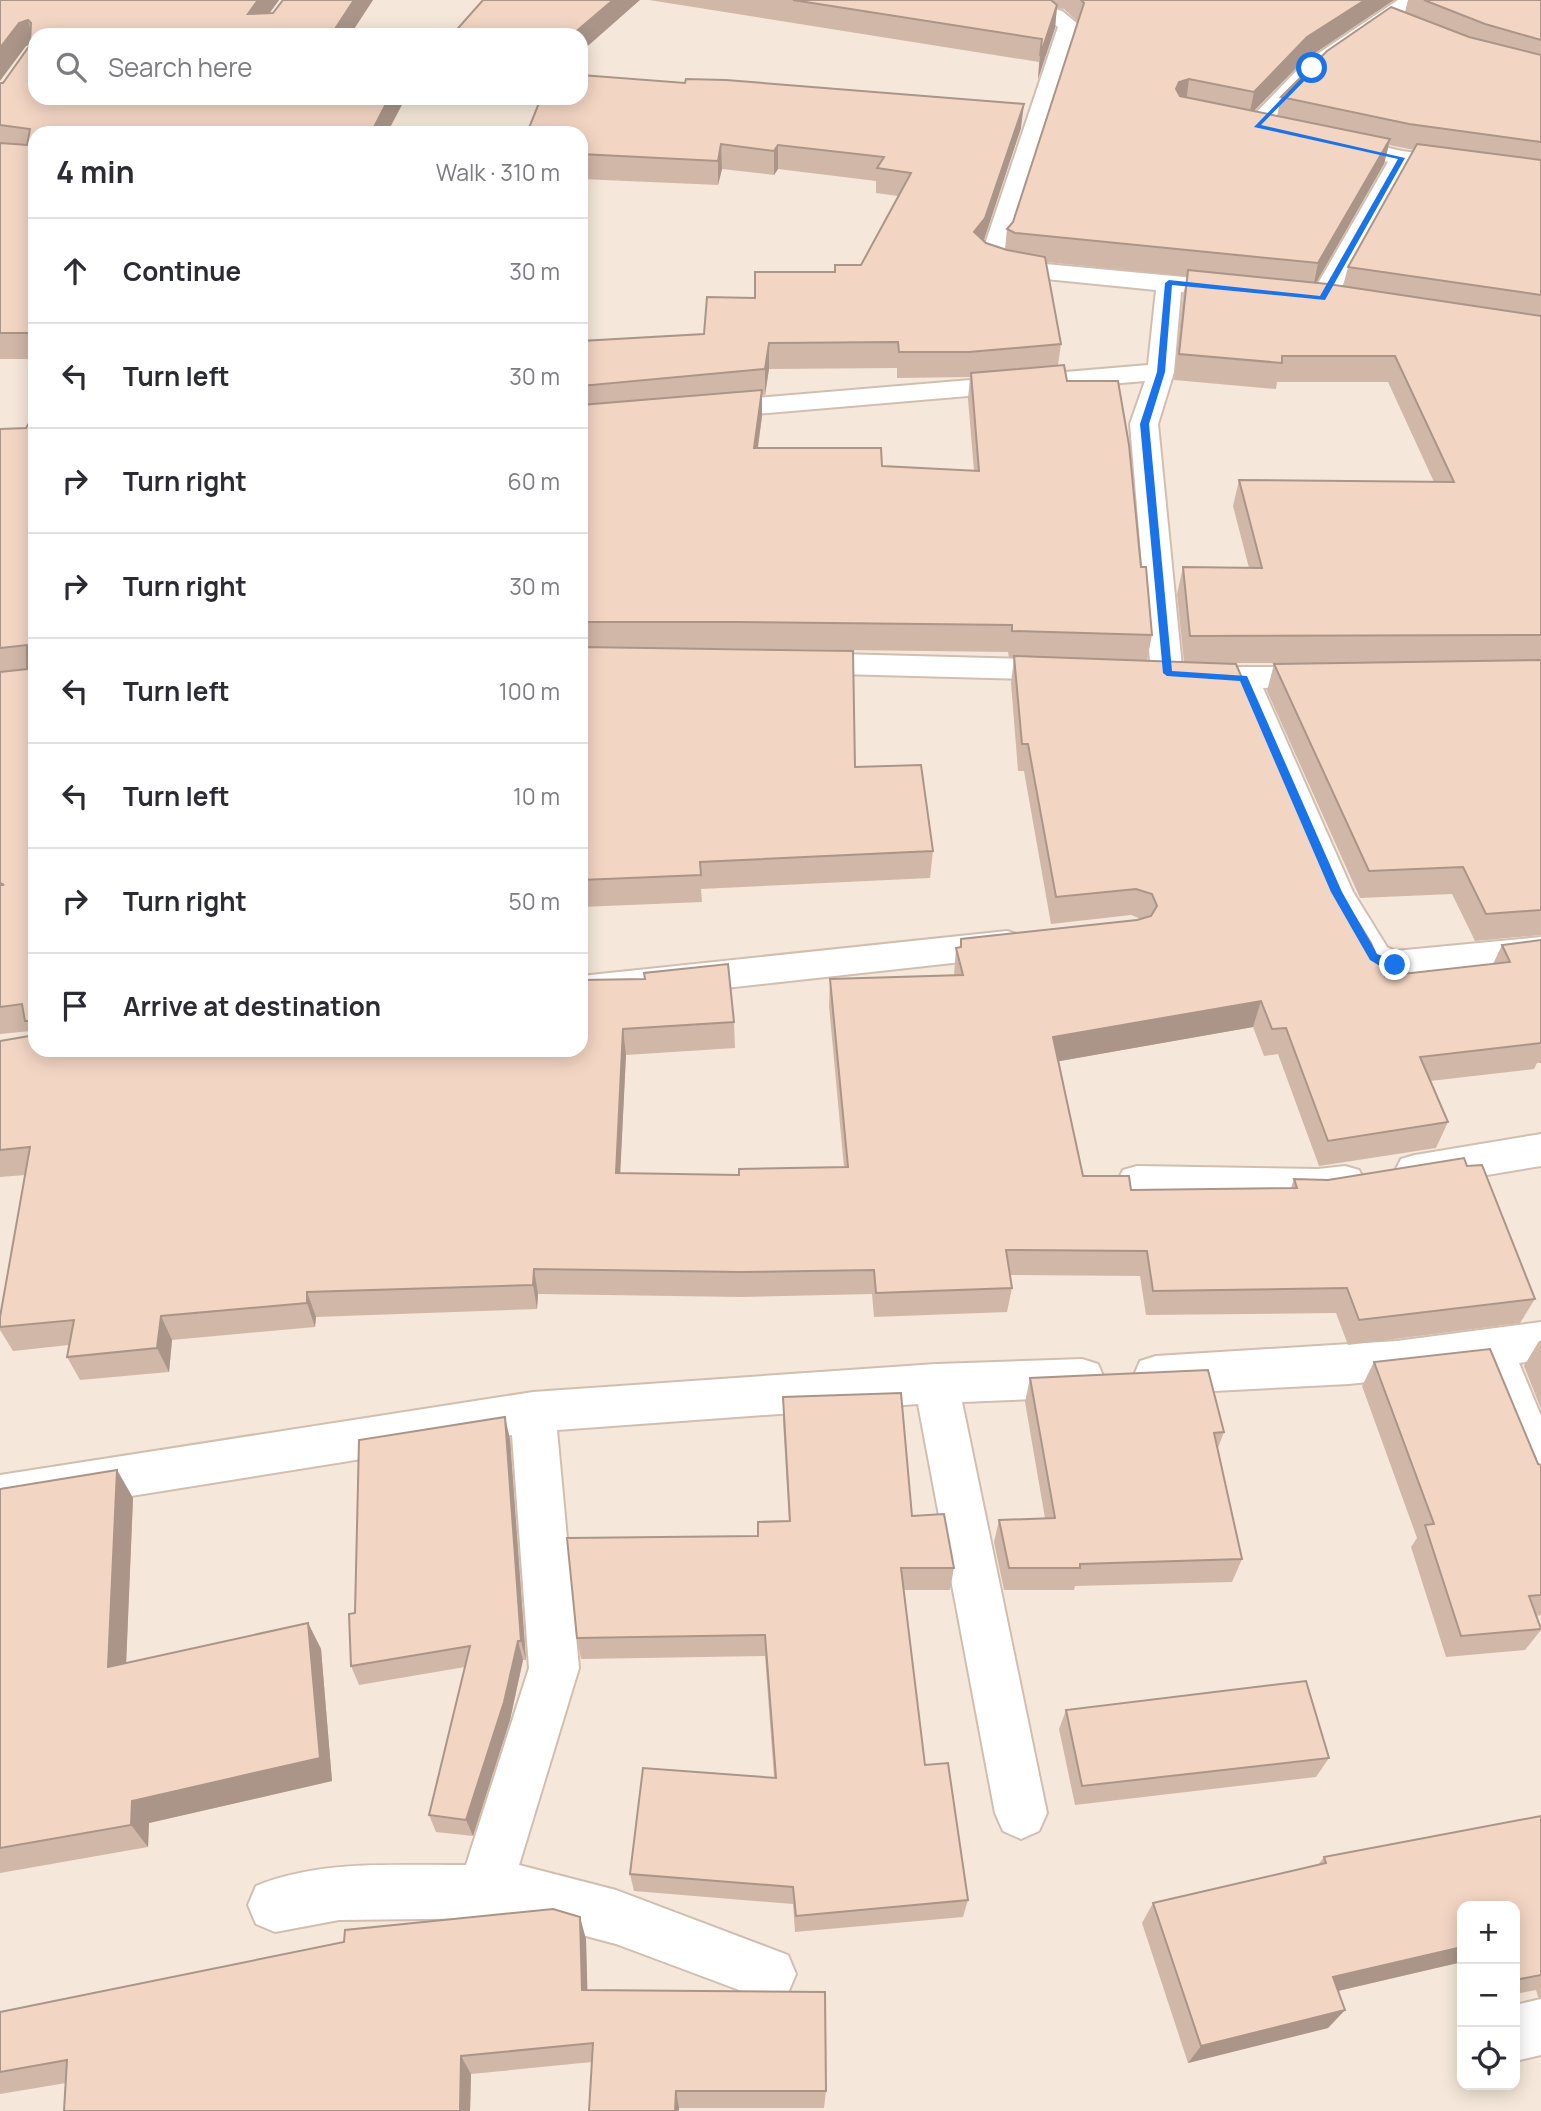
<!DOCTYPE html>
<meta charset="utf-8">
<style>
body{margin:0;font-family:Manrope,sans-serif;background:#f7f7f7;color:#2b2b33}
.controls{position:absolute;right:21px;bottom:21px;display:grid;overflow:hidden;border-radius:14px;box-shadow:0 4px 18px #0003}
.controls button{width:63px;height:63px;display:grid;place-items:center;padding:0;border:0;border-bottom:2px solid #e1e1e2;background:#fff;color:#2b2b33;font:35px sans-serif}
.stop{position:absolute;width:21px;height:21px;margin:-16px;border:5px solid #1a73e8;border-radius:50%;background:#fff}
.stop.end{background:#1a73e8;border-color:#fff;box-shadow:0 2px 7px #0008}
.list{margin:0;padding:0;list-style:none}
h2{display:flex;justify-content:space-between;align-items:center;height:91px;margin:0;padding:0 28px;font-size:30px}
h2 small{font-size:23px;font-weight:400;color:#7c7c81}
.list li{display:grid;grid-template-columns:46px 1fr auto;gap:21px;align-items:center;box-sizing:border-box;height:105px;padding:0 28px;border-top:2px solid #e1e1e2}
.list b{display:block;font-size:26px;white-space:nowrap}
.list em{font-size:23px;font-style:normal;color:#7c7c81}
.icon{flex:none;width:38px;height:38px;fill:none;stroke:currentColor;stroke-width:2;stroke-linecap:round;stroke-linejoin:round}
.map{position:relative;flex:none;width:1541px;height:2111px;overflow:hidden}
.search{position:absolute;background:#fff;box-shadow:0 4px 18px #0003;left:28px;top:28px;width:560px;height:77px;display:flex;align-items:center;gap:18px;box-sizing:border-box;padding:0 24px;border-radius:21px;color:#7c7c81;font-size:26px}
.panel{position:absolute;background:#fff;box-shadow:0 4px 18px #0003;left:28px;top:126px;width:560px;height:931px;border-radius:21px}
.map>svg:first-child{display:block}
.residential{fill:#f5e8da;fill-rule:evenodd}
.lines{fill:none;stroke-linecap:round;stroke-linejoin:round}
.minor-casing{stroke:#d1beb0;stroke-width:4}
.minor{fill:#fff;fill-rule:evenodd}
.wall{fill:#d1b7a8;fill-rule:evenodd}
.shaded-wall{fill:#aa9588}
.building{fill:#f3d5c3;stroke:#aa9588;stroke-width:2}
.route{fill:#1a73e8}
</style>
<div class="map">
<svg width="1541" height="2111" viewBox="0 0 1541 2111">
<rect width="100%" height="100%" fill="#fdf6ec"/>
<path class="residential" d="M0 0H1541V2111H0ZM35 35H581V98H35ZM35 133H581V1050H35ZM1462 1906H1515V2085H1462Z"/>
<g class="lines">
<g class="minor-casing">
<g id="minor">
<polygon points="950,0 998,0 1055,9 1062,11 1079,25 1008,246 1001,255 1012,261 1237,282 1246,285 1250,290 1246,295 1237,298 1181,292 1174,372 1158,424 1182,667 1322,667 1333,670 1338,677 1333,684 1263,688 1353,892 1387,947 1395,951 1541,937 1541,963 1395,979 1361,967 1318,893 1231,687 1156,680 1151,673 1130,424 1145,381 709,418 699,416 695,410 699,404 709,402 1148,365 1156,290 1006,275 977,262 974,257 985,244 1058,27 1049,20 960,6"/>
<polygon points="1398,0 1421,0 1320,73 1264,131 1248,131 1245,126 1248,121 1304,63"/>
<polygon points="1335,136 1402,151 1541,169 1541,183 1409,166 1335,299 1331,304 1313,304 1309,299 1388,162 1327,148 1324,143 1327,138"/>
<polygon points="801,653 1067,660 1078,663 1083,670 1078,677 1067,680 801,673 790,670 785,663 790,656"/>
<polygon points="1007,931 1020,935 1025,944 1020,953 1007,957 581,1004 581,976"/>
<polygon points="1541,1134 1541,1166 1415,1187 1401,1183 1395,1171 1401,1159 1415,1155"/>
<polygon points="1137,1166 1318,1169 1345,1166 1359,1170 1365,1182 1359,1194 1318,1203 1137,1198 1123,1194 1117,1182 1123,1170"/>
<polygon points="1541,1322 1541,1360 1519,1363 1541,1416 1541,1492 1525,1486 1478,1370 1349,1384 1156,1394 1140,1389 1134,1375 1140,1361 1156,1356 1397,1341"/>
<path d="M1082 1359 1098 1364 1104 1378 1098 1392 1082 1397 962 1402 1047 1813 1039 1831 1021 1839 1003 1831 995 1813 918 1404 557 1430 579 1668 519 1865 616 1890 788 1955 796 1974 788 1993 769 2001 616 1944 518 1918 339 1920 275 1932 256 1924 248 1905 256 1886C322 1859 396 1866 466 1865L529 1668 512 1435 0 1517V1475L533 1392 936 1364Z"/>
<polygon points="1541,1999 1541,2055 1515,2061 1515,2005"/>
</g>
</g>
<use href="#minor" class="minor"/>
</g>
<g class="wall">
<polygon points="0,0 279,0 269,13 273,13 283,0 373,0 350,35 35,98 405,99 387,133 35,133 35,359 0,359 0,83 3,83 30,45 26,46"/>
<path d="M649 0H1394L1303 61 1254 111 1277 116 1281 97 1405 12 1408 0H1541V935L1475 941 1452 894 1360 898 1267 691 1274 664 1333 663H1222L1324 867 1385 976 1493 964 1502 945 1541 940V1063H1537L1534 1069 1430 1081 1448 1122 1436 1148 1319 1166 1278 1054 1264 1056 1253 1027 1059 1061 1083 1176 1131 1190 1291 1188 1294 1179 1328 1180 1467 1166 1535 1299 1520 1323 1348 1345 1336 1313 1146 1315 1140 1276 1010 1275 1012 1288 1007 1312 874 1317 872 1294 740 1297 538 1294 537 1309 316 1317 315 1327 172 1340 169 1372 80 1380 67 1357 69 1345 13 1351 0 1330V1317L25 1175 0 1177V1041L32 1035 30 1031 0 1034V429L26 428 35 413V1050H581V980L734 1022 735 1048 626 1055 620 1173 739 1175 844 1167 829 1006 830 979 954 975 956 948 960 947 961 939 1141 919 1131 915 1051 924 1024 771H1018L1011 683 1014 658H1009L1008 652 690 648 855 767 933 851 930 878 701 889 702 902 581 907V341L704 334 755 298 835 272 861 265 898 196 876 193V181L778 169 774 175 722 169 718 185 581 179V133L1021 128 983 240 986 243 1005 249 1007 229 1013 222 1078 22 1064 9 1057 8 1055 28 1038 79 1039 62ZM1389 145 1414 150 1348 267 1343 286 1316 283 1384 164ZM1046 262 1187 276 1183 296 1174 380 1276 389 1277 382H1388L1434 482 1239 480 1233 506 1249 568 1183 567 1177 594 1184 662 1147 661 1152 635 1141 567 1067 381 1058 365 1061 344ZM897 368V378L970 377 968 399 974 471 882 466 758 448 762 416V395H765L769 369Z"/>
<polygon points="1539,1341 1541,1341 1541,1409 1524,1366"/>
<polygon points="1374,1362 1541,1465 1541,1615 1537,1616 1541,1630 1525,1650 1446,1657 1411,1547 1417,1538 1362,1386"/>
<polygon points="1030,1378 1224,1432 1218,1448 1242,1559 1232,1582 1075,1586 1074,1590 1004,1590 994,1542 999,1520 1045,1518 1025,1402"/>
<polygon points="783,1397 912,1516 954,1568 950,1590 903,1590 925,1765 968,1900 963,1917 795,1932 793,1904 634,1891 630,1874 774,1777 765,1656 581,1659 577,1638 758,1536 789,1521 783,1421"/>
<polygon points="510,1439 526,1660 523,1660 510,1720 473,1836 436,1832 429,1815 465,1667 359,1685 351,1666 355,1613"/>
<polygon points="117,1470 133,1498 126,1663 308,1623 321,1649 332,1781 149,1823 148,1847 0,1873 0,1489"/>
<polygon points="1066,1710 1329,1758 1316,1777 1075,1805 1059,1729"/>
<polygon points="1541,1816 1541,1998 1538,1997 1536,1990 1515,1994 1515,1906 1462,1906 1462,1962 1338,1991 1345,2010 1328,2028 1188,2063 1142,1923 1153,1903 1318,1865 1324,1857"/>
<polygon points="586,1939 587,1990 826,2091 824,2108 679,2108 592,2062 471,2074 470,2111 64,2111 66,2083 0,2094 0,2012"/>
</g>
<g class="shaded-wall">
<polygon points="258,0 279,0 254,35 248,14"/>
<polygon points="354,0 373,0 350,35 331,35"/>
<polygon points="613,0 640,0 581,52 581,35 572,35"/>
<polygon points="1365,0 1394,0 1303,61 1249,116 1254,92 1307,37"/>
<polygon points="1057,5 1055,28 1038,79 1040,56"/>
<polygon points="28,20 34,43 26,46 0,81 0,48 19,23"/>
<polygon points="1189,79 1186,102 1176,89 1179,82"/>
<polygon points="389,98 405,99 387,133 371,133"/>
<polygon points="1024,104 1021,128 983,243 974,232"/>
<polygon points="1390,139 1384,164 1313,288 1318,263"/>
<polygon points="721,144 722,169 718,185 718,161"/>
<polygon points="778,145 778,169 774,175 774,151"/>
<polygon points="769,343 769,369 765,395 765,369"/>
<polygon points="762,390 762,416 754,474 754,448"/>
<polygon points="1261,1001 1253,1027 1049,1063 1053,1037"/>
<polygon points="623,1029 626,1055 619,1198 616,1173"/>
<polygon points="534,1269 538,1294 537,1309 533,1285"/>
<polygon points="307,1292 316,1317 315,1327 307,1303"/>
<polygon points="161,1316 172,1340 169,1372 157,1348"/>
<polygon points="505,1417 510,1439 526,1660 521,1641"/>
<polygon points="117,1470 133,1498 125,1692 108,1667"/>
<polygon points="308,1623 321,1649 332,1781 149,1823 148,1847 131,1825 132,1801"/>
<polygon points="518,1641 523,1660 510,1720 473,1836 466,1820"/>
<polygon points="580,1917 586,1939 588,2010 582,1990"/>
<polygon points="1462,1947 1462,1962 1316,1996 1333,1977"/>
<polygon points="1345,2010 1328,2028 1188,2063 1201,2046"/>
<polygon points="461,2056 471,2074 470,2111 460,2111"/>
<polygon points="676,2091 679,2108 679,2111 675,2111"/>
</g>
<g class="building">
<polygon points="0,0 258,0 248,14 273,13 283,0 354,0 331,35 35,35 35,98 389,98 371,133 35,133 35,333 0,333 0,143 27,145 30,129 0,125 0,83 3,83 30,45 31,23 28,20 19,23 0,48"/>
<polygon points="483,0 613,0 572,35 452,35"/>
<polygon points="793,0 1051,0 1057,5 1040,56 1042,39"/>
<polygon points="1081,0 1365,0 1307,37 1254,92 1189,79 1179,82 1176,89 1180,96 1390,139 1318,263 1015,233 1007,229 1013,222 1084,3"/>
<polygon points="1424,0 1541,0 1541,40 1485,24"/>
<polygon points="1391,7 1469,37 1541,55 1541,142 1409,124 1281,97 1327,51"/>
<polygon points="581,75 685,83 686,79 726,80 1024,104 985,218 974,232 986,243 1007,250 1045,257 1061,344 969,352 899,352 898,342 769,343 765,369 581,386 581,341 704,334 707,297 755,298 755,272 835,272 835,265 861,265 911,173 877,168 884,157 778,145 774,151 721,144 718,161 581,154 581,133 527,133 541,98 581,98"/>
<polygon points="1417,144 1541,160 1541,295 1348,267"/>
<polygon points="1188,270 1328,284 1541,316 1541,635 1190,636 1183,567 1262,568 1239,480 1454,482 1395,356 1282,356 1282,363 1179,354"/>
<polygon points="1064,365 1067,381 1118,381 1129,445 1141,567 1146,567 1152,635 1012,631 1012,625 736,622 581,622 581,483 585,461 581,460 581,405 762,390 754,448 881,448 882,466 979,471 971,373"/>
<polygon points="35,413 35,1021 25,1021 22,1004 0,1007 0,885 4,885 0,883 0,672 27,669 27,645 0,648 0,429 26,428"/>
<polygon points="581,647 853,651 855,767 921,765 933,851 700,862 701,875 581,880"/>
<polygon points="1014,656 1236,664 1324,867 1371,943 1385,976 1510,962 1502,945 1541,940 1541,1043 1420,1057 1448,1122 1328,1141 1286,1028 1272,1029 1261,1001 1053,1037 1083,1176 1129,1176 1131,1190 1297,1188 1294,1179 1328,1180 1464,1158 1467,1166 1482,1165 1535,1299 1359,1320 1347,1288 1153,1291 1147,1251 1006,1250 1012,1288 876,1293 874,1270 740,1272 534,1269 533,1285 307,1292 307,1303 161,1316 157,1348 67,1357 74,1320 0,1327 0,1317 30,1147 0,1150 0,1041 35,1035 35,1050 581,1050 581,980 645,979 644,973 728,964 734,1022 623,1029 616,1173 739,1175 739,1169 848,1167 830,979 963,975 956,948 961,947 961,939 1137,920 1151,916 1157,906 1152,894 1136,889 1056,897 1028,744 1022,744"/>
<polygon points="1541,660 1541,910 1486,914 1463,867 1369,871 1274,664"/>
<polygon points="1490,1349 1538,1464 1541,1465 1541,1595 1529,1596 1541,1629 1461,1636 1425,1525 1434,1524 1374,1362"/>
<polygon points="1208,1370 1224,1432 1214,1433 1242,1559 1080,1564 1080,1568 1009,1568 999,1520 1055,1518 1030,1378"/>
<polygon points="901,1393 912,1516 944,1514 954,1568 901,1568 925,1765 948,1763 968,1900 796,1916 793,1887 630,1874 643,1768 776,1778 765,1635 577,1638 567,1538 758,1536 758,1522 790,1521 783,1397"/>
<polygon points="505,1417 521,1641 518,1641 504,1702 466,1820 429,1815 470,1646 351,1666 349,1614 355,1613 359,1440"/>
<polygon points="117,1470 108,1667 308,1623 320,1758 132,1801 131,1825 0,1848 0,1489"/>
<polygon points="1306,1681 1329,1758 1082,1786 1066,1710"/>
<polygon points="1541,1816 1541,1975 1515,1980 1515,1906 1462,1906 1462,1947 1333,1977 1345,2010 1201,2046 1153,1903 1326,1863 1324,1857"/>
<polygon points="553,1909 580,1917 582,1990 825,1992 826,2091 676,2091 675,2111 589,2111 593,2043 461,2056 460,2111 64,2111 67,2060 0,2072 0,2012 344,1942 345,1930"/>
</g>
<polygon class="route" points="1312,67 1315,70 1261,125 1405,158 1325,300 1172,285 1165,372 1149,424 1172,671 1247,676 1342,892 1377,954 1399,962 1401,965 1395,969 1380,966 1370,960 1331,892 1240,681 1167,676 1163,673 1140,424 1157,372 1165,283 1169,280 1320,296 1398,159 1254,127"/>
</svg>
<div class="controls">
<button>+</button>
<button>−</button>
<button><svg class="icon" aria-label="locate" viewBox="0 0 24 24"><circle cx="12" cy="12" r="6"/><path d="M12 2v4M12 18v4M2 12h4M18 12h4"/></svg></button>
</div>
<div class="stop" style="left:1312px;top:68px"></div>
<div class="stop end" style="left:1395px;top:965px"></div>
<div class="search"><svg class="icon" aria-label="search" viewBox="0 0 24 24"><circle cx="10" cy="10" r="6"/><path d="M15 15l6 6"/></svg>Search here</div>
<section class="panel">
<h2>4 min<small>Walk · 310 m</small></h2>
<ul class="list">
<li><svg class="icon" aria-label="ahead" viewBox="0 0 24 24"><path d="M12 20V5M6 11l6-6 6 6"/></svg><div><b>Continue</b></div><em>30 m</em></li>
<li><svg class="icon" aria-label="left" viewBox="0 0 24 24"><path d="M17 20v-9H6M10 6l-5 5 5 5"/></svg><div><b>Turn left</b></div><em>30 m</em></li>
<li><svg class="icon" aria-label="right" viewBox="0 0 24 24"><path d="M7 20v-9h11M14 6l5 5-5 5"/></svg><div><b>Turn right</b></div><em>60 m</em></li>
<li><svg class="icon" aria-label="right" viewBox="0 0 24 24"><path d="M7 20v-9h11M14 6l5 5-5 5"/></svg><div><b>Turn right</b></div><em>30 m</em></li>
<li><svg class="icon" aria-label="left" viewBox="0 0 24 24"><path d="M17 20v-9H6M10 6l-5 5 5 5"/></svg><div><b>Turn left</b></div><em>100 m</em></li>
<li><svg class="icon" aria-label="left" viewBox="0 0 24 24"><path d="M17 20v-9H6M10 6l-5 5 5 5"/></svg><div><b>Turn left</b></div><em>10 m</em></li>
<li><svg class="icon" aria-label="right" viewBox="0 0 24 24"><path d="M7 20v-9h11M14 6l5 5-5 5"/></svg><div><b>Turn right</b></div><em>50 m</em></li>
<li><svg class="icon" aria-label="arrive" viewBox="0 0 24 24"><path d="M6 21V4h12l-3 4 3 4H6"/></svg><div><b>Arrive at destination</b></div></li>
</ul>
</section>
</div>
